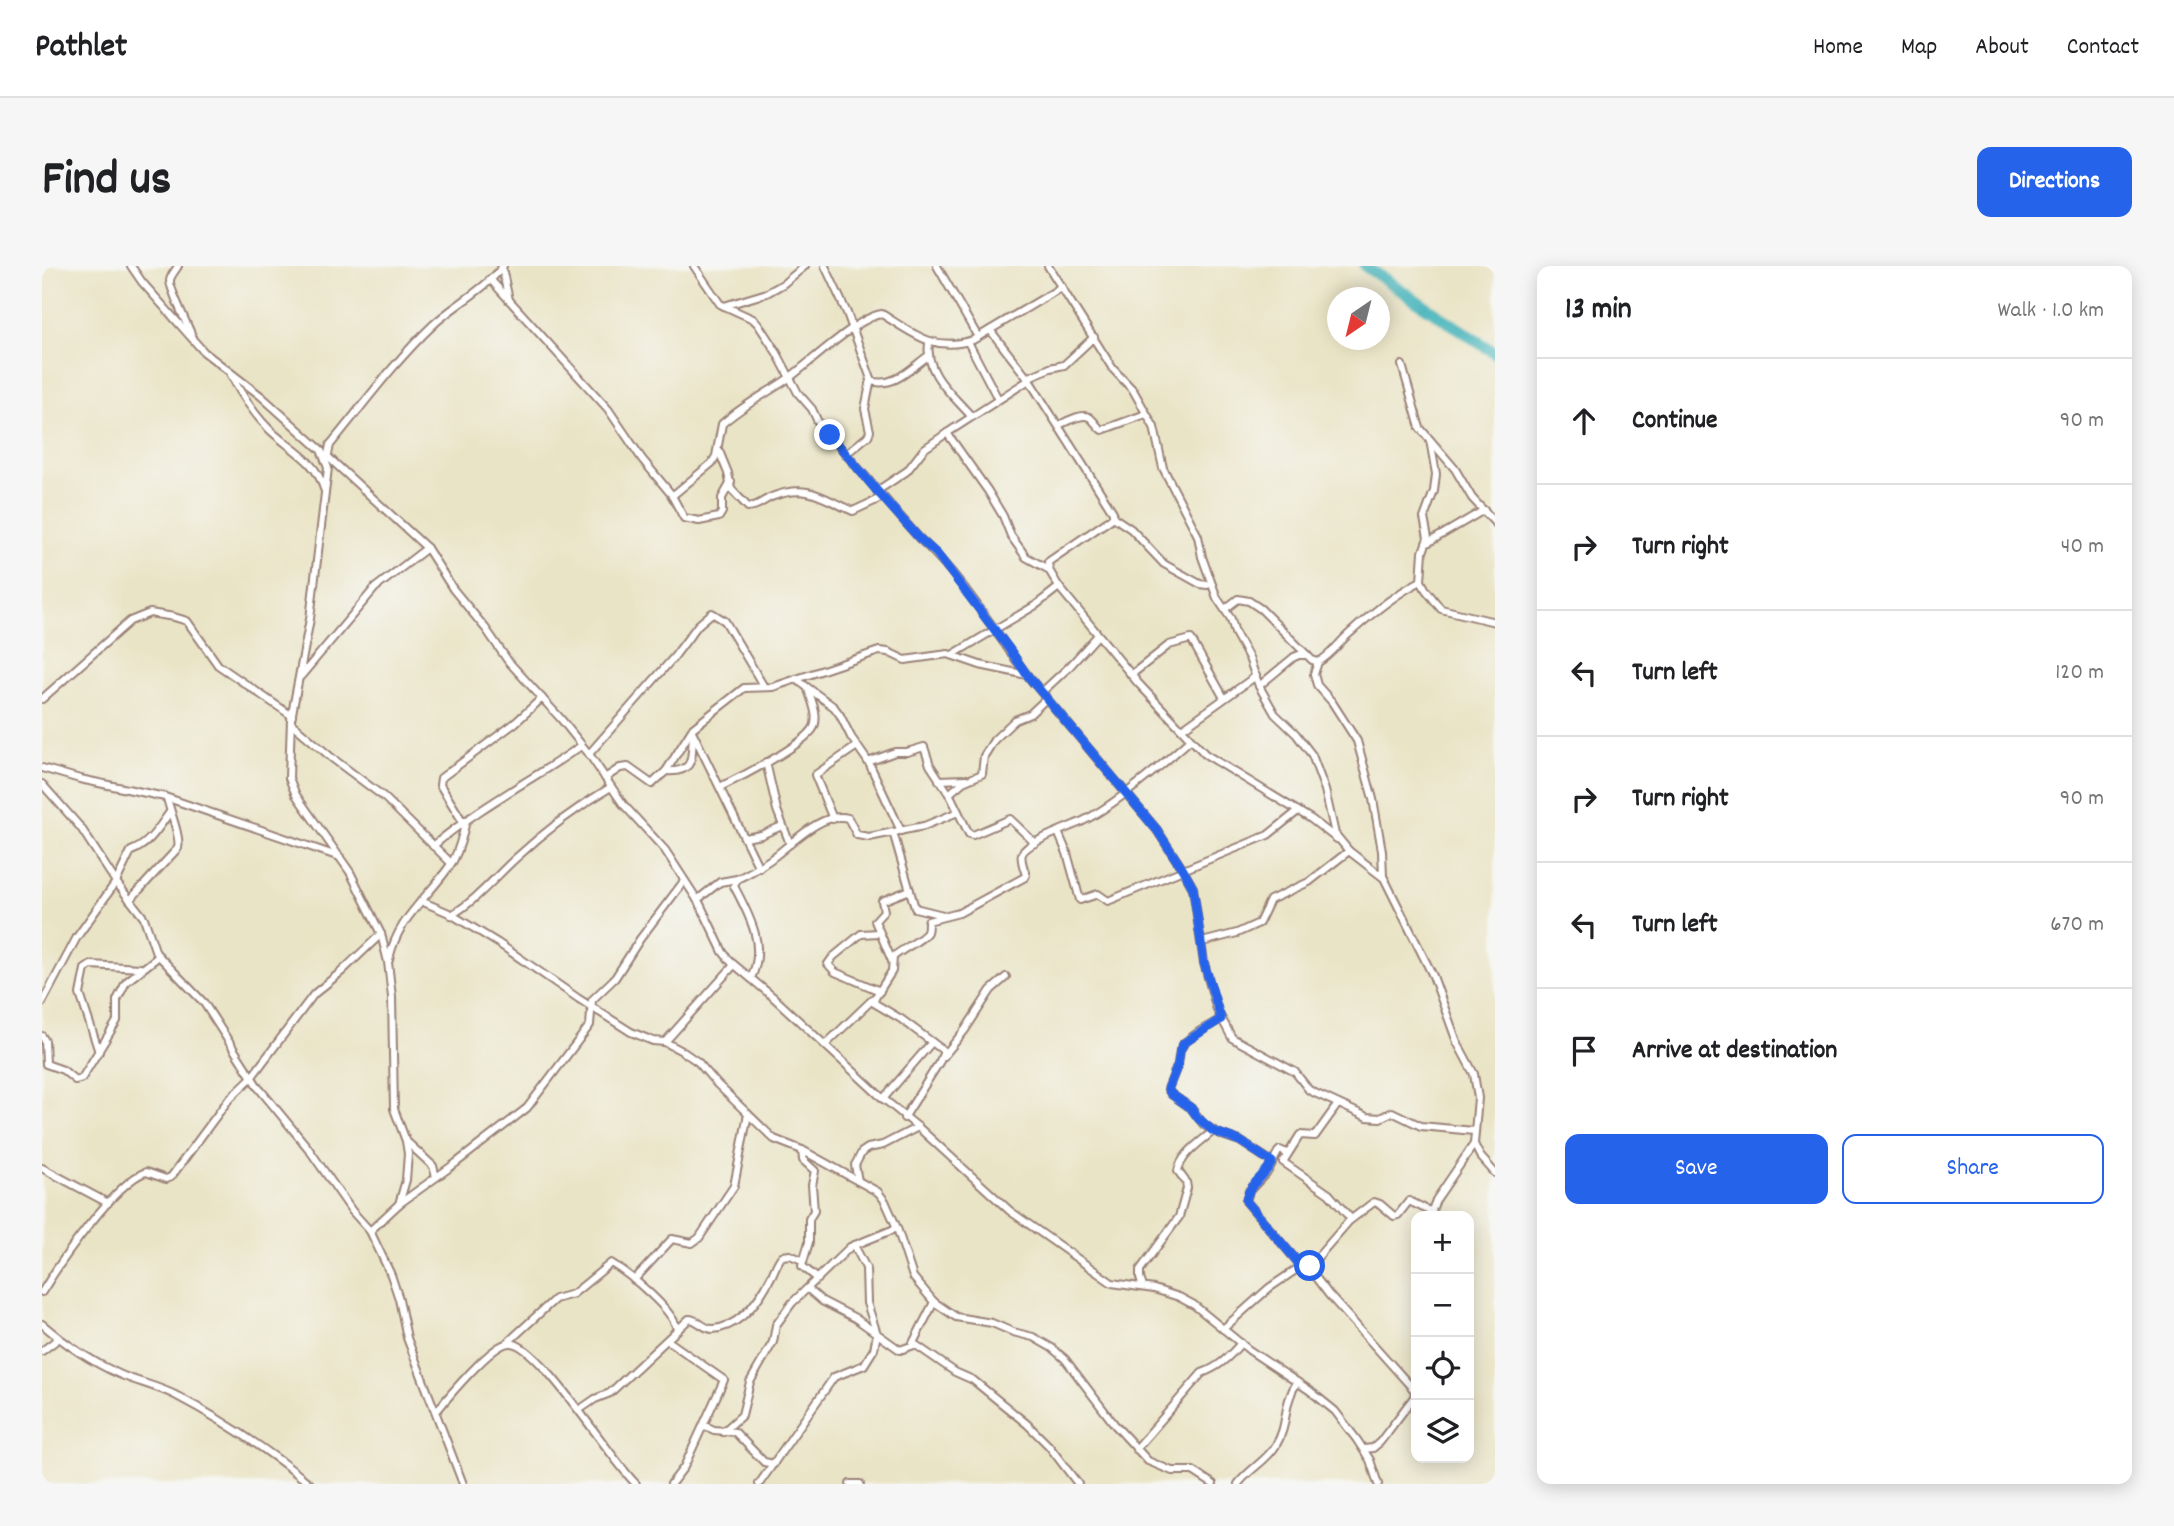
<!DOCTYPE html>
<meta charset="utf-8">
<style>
body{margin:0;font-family:Dekko,sans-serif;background:#f6f6f6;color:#202124}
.controls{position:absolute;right:21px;bottom:21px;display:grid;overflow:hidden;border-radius:14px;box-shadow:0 4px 18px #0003}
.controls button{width:63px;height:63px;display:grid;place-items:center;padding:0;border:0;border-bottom:2px solid #e0e0e0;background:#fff;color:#202124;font:35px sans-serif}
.compass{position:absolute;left:1285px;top:21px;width:63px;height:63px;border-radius:50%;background:#fff;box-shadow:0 4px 18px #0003;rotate:215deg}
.stop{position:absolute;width:21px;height:21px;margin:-16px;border:5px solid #2563eb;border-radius:50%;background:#fff}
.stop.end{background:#2563eb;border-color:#fff;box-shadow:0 2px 7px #0008}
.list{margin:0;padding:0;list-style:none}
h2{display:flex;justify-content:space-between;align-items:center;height:91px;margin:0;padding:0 28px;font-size:30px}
h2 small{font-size:23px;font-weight:400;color:#757577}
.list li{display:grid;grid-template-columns:46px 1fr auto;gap:21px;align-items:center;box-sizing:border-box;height:126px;padding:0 28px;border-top:2px solid #e0e0e0}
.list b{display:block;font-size:26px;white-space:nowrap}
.list em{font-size:23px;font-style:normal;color:#757577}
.actions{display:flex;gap:14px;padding:21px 28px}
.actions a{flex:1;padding:16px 0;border:2px solid #2563eb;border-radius:14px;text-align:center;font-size:24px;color:#2563eb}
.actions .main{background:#2563eb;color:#fff}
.icon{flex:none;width:38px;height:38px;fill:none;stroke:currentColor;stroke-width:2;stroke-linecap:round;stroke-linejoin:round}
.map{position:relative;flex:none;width:1453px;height:1218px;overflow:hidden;border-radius:14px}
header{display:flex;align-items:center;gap:42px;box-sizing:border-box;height:98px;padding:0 35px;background:#fff;border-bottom:2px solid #e0e0e0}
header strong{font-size:33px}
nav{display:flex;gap:38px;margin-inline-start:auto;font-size:24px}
.intro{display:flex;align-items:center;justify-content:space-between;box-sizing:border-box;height:168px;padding:0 42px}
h1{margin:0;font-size:49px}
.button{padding:18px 32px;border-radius:14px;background:#2563eb;color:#fff;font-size:24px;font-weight:700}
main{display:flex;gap:42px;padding:0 42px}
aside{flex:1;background:#fff;border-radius:14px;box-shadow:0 4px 18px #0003}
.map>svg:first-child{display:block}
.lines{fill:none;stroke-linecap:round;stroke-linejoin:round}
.river{stroke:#43b3ba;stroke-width:12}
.street-casing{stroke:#9a8278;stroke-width:10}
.street{stroke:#fff;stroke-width:6}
.route{stroke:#2563eb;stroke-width:9}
</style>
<header>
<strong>Pathlet</strong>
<nav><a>Home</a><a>Map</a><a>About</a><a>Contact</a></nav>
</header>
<div class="intro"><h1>Find us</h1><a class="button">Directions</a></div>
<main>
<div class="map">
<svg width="1453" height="1218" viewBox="0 0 1453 1218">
<rect width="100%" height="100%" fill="#f6f6f2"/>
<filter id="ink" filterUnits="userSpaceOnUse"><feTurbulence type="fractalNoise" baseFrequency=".0143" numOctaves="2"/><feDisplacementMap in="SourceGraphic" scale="14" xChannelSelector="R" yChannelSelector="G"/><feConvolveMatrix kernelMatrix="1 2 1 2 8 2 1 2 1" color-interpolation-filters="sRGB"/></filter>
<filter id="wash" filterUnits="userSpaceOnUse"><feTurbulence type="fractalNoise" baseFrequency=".00686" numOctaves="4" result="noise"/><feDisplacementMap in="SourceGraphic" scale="28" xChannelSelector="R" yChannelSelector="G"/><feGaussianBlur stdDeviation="1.57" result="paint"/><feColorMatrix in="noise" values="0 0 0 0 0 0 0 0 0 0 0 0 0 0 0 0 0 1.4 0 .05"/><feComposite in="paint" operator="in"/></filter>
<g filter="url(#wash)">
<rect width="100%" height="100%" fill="#eae4c6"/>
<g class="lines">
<polyline class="river" points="1323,0 1453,87"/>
</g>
</g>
<g filter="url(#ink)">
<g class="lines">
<g class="street-casing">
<g id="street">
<polyline points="89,0 100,16 162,86 219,130 279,184 286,202 268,353 249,453 247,512 254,529 308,606 339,668 346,696 350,731 352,843 364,875 366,888 364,914 357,938"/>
<path d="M136 0C134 4 128 10 128 15 127 21 146 60 150 70"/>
<path d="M652 0 678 38 711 53 716 58 735 87 756 127 770 143 776 156 877 272C920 311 951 363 985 409L1115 564 1141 604 1151 622 1162 697 1175 744 1190 772 1253 806 1267 824 1273 827 1325 851 1338 852 1350 846 1379 860 1432 865"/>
<polyline points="783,0 805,47 829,113 823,143 828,165 826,170 804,188"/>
<polyline points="895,0 936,71"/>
<polyline points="1006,0 1071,103 1091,124 1112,161 1121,202 1156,270 1160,291 1175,332 1189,353 1193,367 1207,392 1217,420 1233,448 1254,468 1270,489 1283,524 1293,568 1307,585 1342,612 1391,710 1415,776 1432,808 1436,832 1432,878 1438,890 1453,907"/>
<polyline points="460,2 467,34"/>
<polyline points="448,13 566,143 600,193 629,228 642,252 657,255 677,251 680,246 680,232 689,216"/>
<polyline points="682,40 725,27 741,18 763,0"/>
<polyline points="948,64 987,114 1071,246 1071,251 1069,253 1006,296 1007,304 1017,321 1096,417 1163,488 1269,553 1295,573"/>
<path d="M887 76C882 107 911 129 929 150"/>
<polyline points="926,76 956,133"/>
<polyline points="1360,99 1378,162 1413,203 1430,232 1453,257"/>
<path d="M189 109C199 128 211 147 227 163 247 183 274 193 282 223"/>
<polyline points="985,112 1008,102 1022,99 1052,71"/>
<path d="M829 115C852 122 868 103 886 90"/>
<path d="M1017 159C1024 156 1039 147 1047 151 1052 154 1055 161 1060 164L1104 148"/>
<polyline points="905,167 946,225 961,250 969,270 984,291 1006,303"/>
<polyline points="1388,174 1394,208 1392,225 1382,252 1386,272 1381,286 1379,315 1384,324 1399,343 1453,356"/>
<path d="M677 185 686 207 689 223 706 241C717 241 722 233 732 230 767 217 781 233 811 245L841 231"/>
<polyline points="285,190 385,282 411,323 444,363 466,395 519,453 547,488 581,538 623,584 658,638 681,686 689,696 730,730 837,829 876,861 968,945 1070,1017 1112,1023 1137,1031 1152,1039 1207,1084 1267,1124 1293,1145 1315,1174 1328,1194 1336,1218"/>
<path d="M285 193 288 179C321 139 353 95 391 59 413 38 442 25 461 0"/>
<polyline points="835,225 865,205 882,183 905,167 987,114"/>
<path d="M630 230 670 197 674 190 680 158C700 140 724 128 747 112 768 97 817 50 840 48 872 68 891 86 931 74L1020 21"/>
<polyline points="1071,251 1089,263 1122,298 1158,318 1165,319 1169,317"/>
<polyline points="1384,278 1442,244"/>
<path d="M1183 343 1196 333 1207 335 1219 343 1270 394 1276 396C1289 390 1297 376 1308 367 1329 348 1353 328 1379 315"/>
<polyline points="910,389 994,339 1017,321"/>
<polyline points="1276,396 1272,408 1275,419 1290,436 1315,475 1331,533 1340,585 1341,610"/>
<polyline points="1089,409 1127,379 1149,373 1182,432"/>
<polyline points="259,410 333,322 385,282"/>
<polyline points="754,413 792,441 798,449 809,471 827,497 859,565"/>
<polyline points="1217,420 1252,391 1257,389 1265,389"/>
<polyline points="1000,426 1028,400 1056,369"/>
<polyline points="0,433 88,355 108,347 132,351 145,355 176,399 250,450"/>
<polyline points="249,457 290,492 342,531 409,597"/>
<polyline points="1140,463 1214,410"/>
<polyline points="651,467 717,602"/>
<polyline points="547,488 632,391 656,359 670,347 683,355 722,421"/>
<polyline points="724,496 735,544 748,578"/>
<polyline points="826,496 853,486 865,486 882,481 888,499 909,531 927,568 931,569 968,553 993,577"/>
<polyline points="0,502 38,513 123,531 298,591"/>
<path d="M624 505C654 507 649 491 651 468"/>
<polyline points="563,512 578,502 586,501 610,518 624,505 651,462 702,422 731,421 837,385 846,386 863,394 906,388 938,399 985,409"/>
<polyline points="897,514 924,513"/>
<polyline points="0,518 39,562 74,616 102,652 114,687 162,737 216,821 266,882 310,945 328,965 349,1009 357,1033 365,1072 421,1218"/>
<path d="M678 521C697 512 763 479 772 461 777 449 769 434 766 423"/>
<polyline points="907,528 921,516 940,508 942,490 952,474 973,454 988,448 1005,432"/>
<polyline points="791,553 773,509 815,480"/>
<polyline points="421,556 398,519 399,512 473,457 500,432"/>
<polyline points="851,566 873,642 901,649"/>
<polyline points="1016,566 1025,587 1038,634 1056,628 1066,635 1226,569 1256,545"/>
<polyline points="703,572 719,569 740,560"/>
<path d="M391 580C437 541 490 514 539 480"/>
<path d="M88 634 136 582C139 572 128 545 125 532"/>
<polyline points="655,634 678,616 695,613"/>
<polyline points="379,635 407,647 456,677 537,733 589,766 611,775 623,776 640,785 656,796 675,818 732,873 760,884 836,926 843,935 855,962 871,1011 892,1036 914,1051 950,1057 971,1066 991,1071 1010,1082 1023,1093 1073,1159 1106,1195 1130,1205 1151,1205 1171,1218"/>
<path d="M409 649C434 635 453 611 474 592 501 567 537 540 569 521"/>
<polyline points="837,667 819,668 791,691 786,698 793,706 838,725"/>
<polyline points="1160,676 1195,667 1217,657 1228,634 1267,616 1307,585"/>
<path d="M347 694C355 651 388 631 411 595 418 582 421 568 424 554"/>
<polyline points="850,695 833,655 842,645 840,635 868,624"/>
<path d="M709 712C725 680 707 649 692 620L695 613C708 607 718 601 729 593 749 579 779 545 806 552L815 569 827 571 882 560 916 546"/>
<path d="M0 737 35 671 74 616 89 585C107 579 117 561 128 546"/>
<polyline points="1179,753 1158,765 1142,777 1138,784 1136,798 1126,823 1129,828 1149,842 1162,859 1180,869 1198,875 1230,896"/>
<polyline points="0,770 3,775 4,798 21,804 33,814 40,812 75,755 75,734 84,716 117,690"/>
<polyline points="623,776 692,699"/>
<polyline points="783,779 832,732"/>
<polyline points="57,786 38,728 43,703 49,699 98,702"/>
<polyline points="901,791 923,764 949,724 964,711"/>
<polyline points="841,833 890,776"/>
<polyline points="1296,838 1273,870 1258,869 1241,896 1287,928 1309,953"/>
<path d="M862 852 898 795 902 785 859 753 832 737 833 732 850 705 851 691C858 684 882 673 885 666 886 663 886 659 886 655L917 647 983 611 984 609C982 603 978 593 980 588 984 576 1029 561 1041 555 1073 539 1121 498 1148 474"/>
<polyline points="365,876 391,900 394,911"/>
<polyline points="760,884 761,894 773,905 770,919 772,945 767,953 767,976 760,1000 776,1013"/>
<polyline points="1245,887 1238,884 1236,886 1226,905 1207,925 1204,935 1260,1001"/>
<polyline points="0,902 66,937"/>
<polyline points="816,915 813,899 820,886 826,882 841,879 876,861"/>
<polyline points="1392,950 1390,944 1394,934 1432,878"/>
<polyline points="328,965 357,938 414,897 485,842 548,759 550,734 573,712 598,673 642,615"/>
<polyline points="1265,1000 1287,1029 1373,1125 1372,1131 1338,1176 1331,1182 1322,1183"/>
<polyline points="592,1014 630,973 650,977 657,972 692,920 706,848"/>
<path d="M1101 1021 1098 1012V1004L1137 951 1145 922 1144 916 1136 905C1139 888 1159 876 1171 865"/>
<polyline points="766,1023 780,1035 813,1052 858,1084 872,1079"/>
<path d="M0 1026C17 998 74 915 104 906L124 913 129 911 187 833 209 812 272 728 299 706 339 668"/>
<polyline points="892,1036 871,1077 913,1106 931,1114 985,1158 1007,1180 1036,1218"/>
<path d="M0 1058C23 1078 48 1095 77 1108 95 1116 115 1120 133 1129 181 1154 226 1184 268 1218"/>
<polyline points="1181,1063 1227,1022 1255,1003 1268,1000 1307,955 1332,936 1338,938 1352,950 1356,949 1367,935 1390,946"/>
<polyline points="625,1074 682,1114 642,1201 629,1218"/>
<path d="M465 1077 513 1033 531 1028 569 997C587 1008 633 1045 635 1064"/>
<polyline points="0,1085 16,1073"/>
<path d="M537 1144 553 1133 568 1127 647 1053C656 1053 661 1063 671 1063 699 1061 718 1033 730 1009 733 1003 735 996 740 990L748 989 760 994"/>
<path d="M394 1146C406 1131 450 1078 467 1077 495 1074 570 1196 594 1218"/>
<polyline points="661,1159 672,1164 693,1166 722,1196 732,1198"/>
<polyline points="681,1166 700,1149 708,1116 731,1076 734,1059 750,1037 808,981 855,962"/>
<path d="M1094 1183 1160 1107C1177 1101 1187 1091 1199 1077"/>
<polyline points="717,1218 792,1111 822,1099 832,1083 835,1068 825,1037 824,1002 812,979"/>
<polyline points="808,1218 818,1218"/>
<path d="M1196 1218C1207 1203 1225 1195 1234 1179 1247 1158 1240 1140 1255 1116"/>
</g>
</g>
<use href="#street" class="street"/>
</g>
</g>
<g class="lines" filter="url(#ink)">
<path class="route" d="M788 169 835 225 877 272 895 288 968 384 985 409 1115 564 1141 604 1151 622 1162 697 1179 753 1142 777 1138 784 1136 798 1126 823 1129 828 1149 842 1156 852 1171 865 1198 875 1230 896C1223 911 1206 918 1204 935L1260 1001 1268 1000"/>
</g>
</svg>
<div class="controls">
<button>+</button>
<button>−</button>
<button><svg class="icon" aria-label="locate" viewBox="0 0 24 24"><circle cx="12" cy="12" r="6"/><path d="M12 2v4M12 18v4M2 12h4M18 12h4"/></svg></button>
<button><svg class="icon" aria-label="layers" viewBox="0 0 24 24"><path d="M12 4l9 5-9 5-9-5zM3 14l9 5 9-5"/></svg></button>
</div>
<svg class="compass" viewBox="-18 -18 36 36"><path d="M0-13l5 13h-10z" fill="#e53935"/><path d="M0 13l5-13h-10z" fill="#757577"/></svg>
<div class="stop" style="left:1268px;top:1000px"></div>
<div class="stop end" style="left:788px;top:169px"></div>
</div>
<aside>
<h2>13 min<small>Walk · 1.0 km</small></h2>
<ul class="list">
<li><svg class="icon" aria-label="ahead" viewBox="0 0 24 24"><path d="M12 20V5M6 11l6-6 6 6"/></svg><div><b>Continue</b></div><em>90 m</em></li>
<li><svg class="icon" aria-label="right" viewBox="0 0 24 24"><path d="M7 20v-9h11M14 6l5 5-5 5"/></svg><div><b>Turn right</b></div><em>40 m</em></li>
<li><svg class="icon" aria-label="left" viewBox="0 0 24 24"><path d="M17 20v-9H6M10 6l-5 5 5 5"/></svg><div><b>Turn left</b></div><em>120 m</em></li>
<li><svg class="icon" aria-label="right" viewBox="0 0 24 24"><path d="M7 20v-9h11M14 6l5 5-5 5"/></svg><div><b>Turn right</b></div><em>90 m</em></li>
<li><svg class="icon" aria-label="left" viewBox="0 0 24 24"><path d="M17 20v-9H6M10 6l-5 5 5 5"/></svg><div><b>Turn left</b></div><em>670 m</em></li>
<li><svg class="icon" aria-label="arrive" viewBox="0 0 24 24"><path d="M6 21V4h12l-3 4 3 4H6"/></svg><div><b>Arrive at destination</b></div></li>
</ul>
<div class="actions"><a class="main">Save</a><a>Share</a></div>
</aside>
</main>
